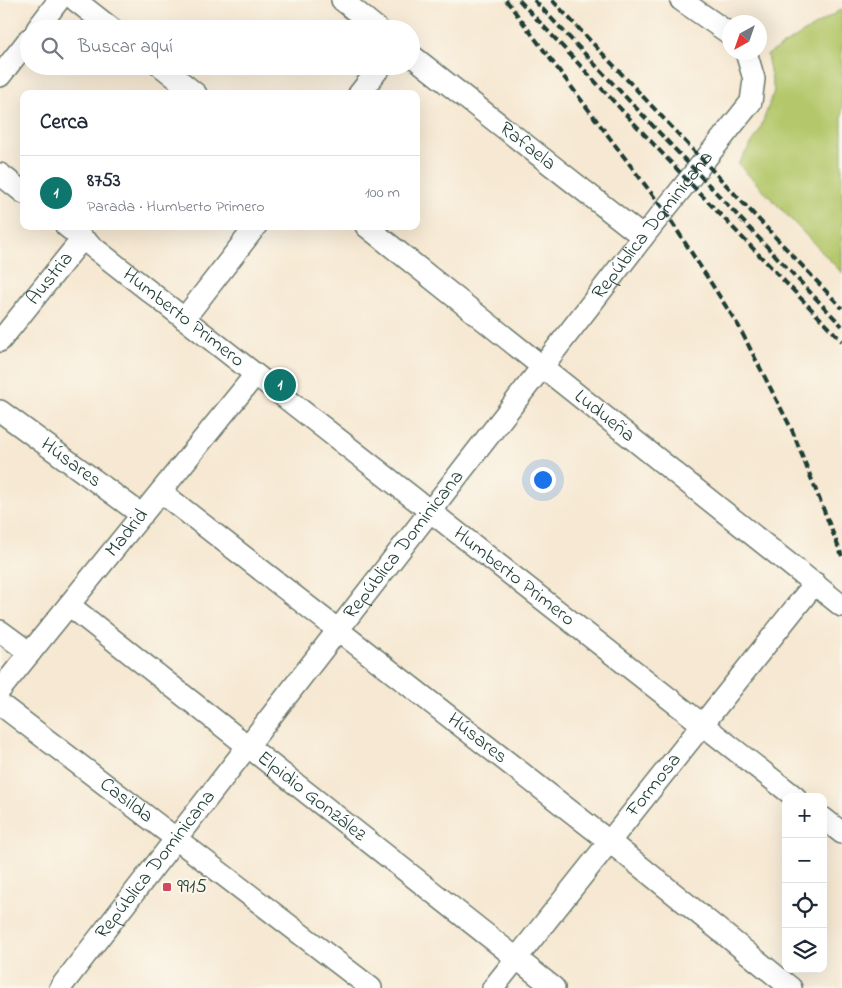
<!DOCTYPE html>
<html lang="es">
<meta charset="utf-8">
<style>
body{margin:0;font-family:"Indie Flower",sans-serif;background:#f2f2f3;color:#1f2937}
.controls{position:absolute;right:15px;bottom:15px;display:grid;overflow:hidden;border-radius:10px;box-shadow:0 5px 20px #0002}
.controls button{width:45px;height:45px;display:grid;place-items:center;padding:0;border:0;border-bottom:1px solid #e0e1e3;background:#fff;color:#1f2937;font:25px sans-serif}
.compass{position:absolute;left:722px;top:15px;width:45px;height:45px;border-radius:50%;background:#fff;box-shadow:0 5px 20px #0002;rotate:220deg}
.you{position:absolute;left:542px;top:479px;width:18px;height:18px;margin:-12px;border:4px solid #fff;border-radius:50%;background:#1a73e8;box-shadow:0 0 0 8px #1a73e833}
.badge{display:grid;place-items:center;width:32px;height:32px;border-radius:50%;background:#0f766e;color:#fff;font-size:16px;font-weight:700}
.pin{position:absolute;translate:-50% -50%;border:2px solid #fff;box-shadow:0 1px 5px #0006}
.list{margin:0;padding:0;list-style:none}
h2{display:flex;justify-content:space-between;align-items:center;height:65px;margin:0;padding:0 20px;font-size:21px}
h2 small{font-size:16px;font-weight:400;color:#747a83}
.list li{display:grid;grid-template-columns:32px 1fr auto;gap:15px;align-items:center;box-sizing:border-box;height:75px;padding:0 20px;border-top:1px solid #e0e1e3}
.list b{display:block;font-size:19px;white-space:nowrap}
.list p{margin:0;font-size:16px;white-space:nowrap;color:#747a83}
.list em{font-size:16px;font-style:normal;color:#747a83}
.icon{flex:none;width:28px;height:28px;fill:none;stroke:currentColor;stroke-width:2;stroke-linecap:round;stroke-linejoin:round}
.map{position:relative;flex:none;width:842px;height:988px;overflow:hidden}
.search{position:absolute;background:#fff;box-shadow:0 5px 20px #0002;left:20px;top:20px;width:400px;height:55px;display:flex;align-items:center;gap:12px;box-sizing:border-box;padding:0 18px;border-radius:28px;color:#747a83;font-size:19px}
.panel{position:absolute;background:#fff;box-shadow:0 5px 20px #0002;left:20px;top:90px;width:400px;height:140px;border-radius:10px}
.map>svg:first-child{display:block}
.green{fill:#b4c76b;stroke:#6a8250}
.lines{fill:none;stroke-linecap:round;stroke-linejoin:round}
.minor-casing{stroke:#6a796b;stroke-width:24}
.minor{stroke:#fff;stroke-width:21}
.rail{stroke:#1f3d34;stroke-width:4;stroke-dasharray:8 4;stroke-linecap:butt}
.poi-dot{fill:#d1495b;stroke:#fbf7ec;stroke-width:2}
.labels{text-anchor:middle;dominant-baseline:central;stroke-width:4;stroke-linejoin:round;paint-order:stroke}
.street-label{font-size:20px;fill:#1f3d34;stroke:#fbf7ec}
.poi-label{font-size:20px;fill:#1f3d34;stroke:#fbf7ec;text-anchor:start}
</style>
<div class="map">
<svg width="842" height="988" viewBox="0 0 842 988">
<rect width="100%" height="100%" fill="#fbf7ec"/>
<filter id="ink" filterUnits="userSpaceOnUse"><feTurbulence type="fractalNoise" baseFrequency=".02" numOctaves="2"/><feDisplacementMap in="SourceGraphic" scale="10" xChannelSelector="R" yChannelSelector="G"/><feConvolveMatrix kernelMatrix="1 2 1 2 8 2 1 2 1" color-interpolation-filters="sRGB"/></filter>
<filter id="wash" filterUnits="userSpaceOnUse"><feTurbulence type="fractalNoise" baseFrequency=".0096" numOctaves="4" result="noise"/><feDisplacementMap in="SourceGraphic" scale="20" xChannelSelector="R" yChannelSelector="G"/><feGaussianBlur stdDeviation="1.12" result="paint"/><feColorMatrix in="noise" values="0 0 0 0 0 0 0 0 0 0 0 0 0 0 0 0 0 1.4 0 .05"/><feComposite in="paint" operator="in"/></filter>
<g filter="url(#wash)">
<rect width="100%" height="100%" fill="#f6e8d2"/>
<polygon class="green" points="842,9 842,273 738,164 759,132 774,91 767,55"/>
</g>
<g filter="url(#ink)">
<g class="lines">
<g class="minor-casing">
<g id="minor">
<polyline points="75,0 112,29"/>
<polyline points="342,0 378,29"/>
<polyline points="681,0 730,34"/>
<polyline points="37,29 59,0"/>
<path id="s1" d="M411 55 643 237"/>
<polyline points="161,66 196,94"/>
<polyline points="0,76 29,39"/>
<polyline points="359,94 381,66"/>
<polyline points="0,174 24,193"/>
<path id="s2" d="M66 226 795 797"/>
<path id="s3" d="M366 226 842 606"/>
<polyline points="184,319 256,226"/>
<path id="s4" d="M0 341 82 239"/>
<path id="s5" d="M0 411 142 515"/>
<path id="s6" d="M161 492 610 842 791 988"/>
<path id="s7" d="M69 605 554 988"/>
<polyline points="0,631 30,653"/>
<path id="s8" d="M0 690 255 375"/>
<path id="s9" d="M0 704 371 988"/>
<polyline points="823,818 842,833"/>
<path id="s10" d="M60 988 643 237 751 102 754 79 746 52"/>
<path id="s11" d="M493 988 815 583"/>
</g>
</g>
<use href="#minor" class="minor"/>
<g class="rail">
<polyline points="506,0 664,210 738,325 792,430 842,556"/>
<polyline points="519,0 688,181 842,341"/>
<polyline points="534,0 842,326"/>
<polyline points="552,0 842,308"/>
</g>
</g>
</g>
<rect class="poi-dot" x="162" y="882" width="10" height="10" rx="2.5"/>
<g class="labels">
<g class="street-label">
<text stroke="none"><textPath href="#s1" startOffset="148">Rafaela</textPath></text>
<text stroke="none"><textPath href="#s10" startOffset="966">República Dominicana</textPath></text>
<text stroke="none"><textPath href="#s4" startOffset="80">Austria</textPath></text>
<text stroke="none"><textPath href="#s2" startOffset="149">Humberto Primero</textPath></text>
<text stroke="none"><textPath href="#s3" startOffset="305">Ludueña</textPath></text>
<text stroke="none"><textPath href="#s5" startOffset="88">Húsares</textPath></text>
<text stroke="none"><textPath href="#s8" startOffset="202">Madrid</textPath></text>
<text stroke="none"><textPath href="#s10" startOffset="561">República Dominicana</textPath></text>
<text stroke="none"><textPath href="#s2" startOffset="569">Humberto Primero</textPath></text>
<text stroke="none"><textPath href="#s6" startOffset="401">Húsares</textPath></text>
<text stroke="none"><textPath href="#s11" startOffset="259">Formosa</textPath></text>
<text stroke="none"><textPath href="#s7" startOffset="309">Elpidio González</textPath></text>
<text stroke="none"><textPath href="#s9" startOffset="159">Casilda</textPath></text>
<text stroke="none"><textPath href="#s10" startOffset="156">República Dominicana</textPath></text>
</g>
<g class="poi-label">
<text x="177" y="887">9915</text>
</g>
</g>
</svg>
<div class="controls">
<button>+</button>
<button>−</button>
<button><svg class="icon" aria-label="locate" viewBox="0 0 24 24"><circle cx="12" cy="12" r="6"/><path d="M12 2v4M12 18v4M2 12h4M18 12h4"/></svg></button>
<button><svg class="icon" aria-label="layers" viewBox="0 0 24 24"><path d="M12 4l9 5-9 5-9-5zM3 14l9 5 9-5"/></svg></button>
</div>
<svg class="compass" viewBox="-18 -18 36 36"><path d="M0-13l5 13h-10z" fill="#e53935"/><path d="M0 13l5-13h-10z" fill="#747a83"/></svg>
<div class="you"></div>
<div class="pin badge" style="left:280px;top:385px">1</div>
<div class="search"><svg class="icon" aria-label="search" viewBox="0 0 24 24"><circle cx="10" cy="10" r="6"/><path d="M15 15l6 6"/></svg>Buscar aquí</div>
<section class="panel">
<h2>Cerca<small></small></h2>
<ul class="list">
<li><span class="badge">1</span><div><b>8753</b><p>Parada · Humberto Primero</p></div><em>100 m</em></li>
</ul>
</section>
</div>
